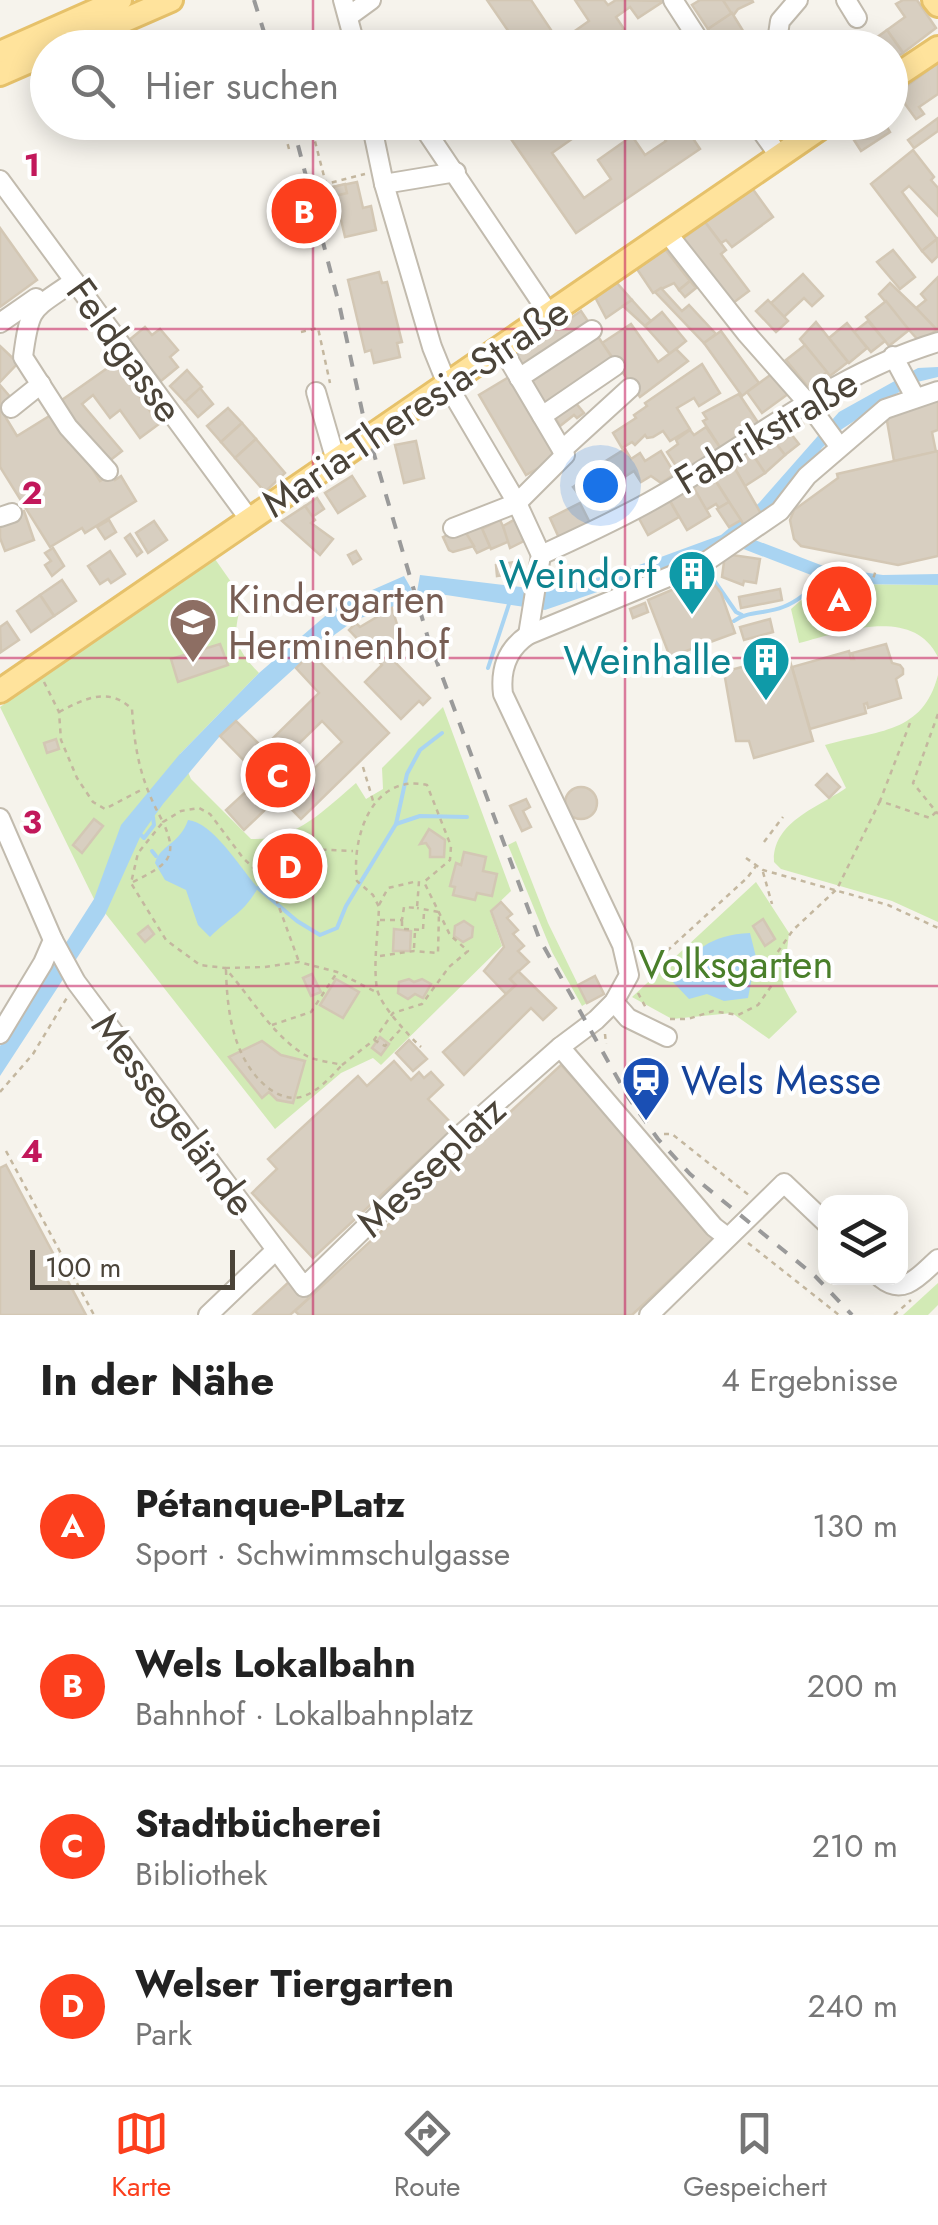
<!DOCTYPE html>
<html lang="de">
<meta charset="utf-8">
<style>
body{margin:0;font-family:Jost,sans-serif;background:#f6f6f6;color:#222}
.controls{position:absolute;right:30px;bottom:30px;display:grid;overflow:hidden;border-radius:20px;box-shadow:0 5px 25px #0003}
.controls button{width:90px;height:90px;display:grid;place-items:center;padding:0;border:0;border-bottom:2px solid #e0e0e0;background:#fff;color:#222;font:50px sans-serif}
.scale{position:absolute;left:30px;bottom:25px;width:205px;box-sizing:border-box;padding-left:10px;border:5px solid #4b4439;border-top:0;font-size:28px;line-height:35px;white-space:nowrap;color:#4b4439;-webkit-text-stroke:8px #fff;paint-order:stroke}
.you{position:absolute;left:600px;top:485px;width:35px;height:35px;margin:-25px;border:8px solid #fff;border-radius:50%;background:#1a73e8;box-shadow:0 0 0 15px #1a73e833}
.badge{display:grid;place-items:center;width:65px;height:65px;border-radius:50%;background:#fc3f1d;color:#fff;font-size:32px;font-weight:700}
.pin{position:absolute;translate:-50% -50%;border:5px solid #fff;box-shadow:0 2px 10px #0006}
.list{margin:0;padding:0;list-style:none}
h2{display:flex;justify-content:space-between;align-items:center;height:130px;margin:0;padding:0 40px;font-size:42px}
h2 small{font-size:32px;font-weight:400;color:#767676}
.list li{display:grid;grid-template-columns:65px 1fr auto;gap:30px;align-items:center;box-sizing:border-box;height:160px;padding:0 40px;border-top:2px solid #e0e0e0}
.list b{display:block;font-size:38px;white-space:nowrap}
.list p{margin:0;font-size:32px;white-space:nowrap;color:#767676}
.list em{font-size:32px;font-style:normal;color:#767676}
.icon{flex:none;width:55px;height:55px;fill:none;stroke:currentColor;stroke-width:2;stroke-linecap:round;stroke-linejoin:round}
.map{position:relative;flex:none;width:938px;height:1315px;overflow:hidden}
.search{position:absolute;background:#fff;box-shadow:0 5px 25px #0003;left:30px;right:30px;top:30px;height:110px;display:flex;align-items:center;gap:25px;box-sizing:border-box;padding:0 35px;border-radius:55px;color:#767676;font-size:38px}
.sheet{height:770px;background:#fff}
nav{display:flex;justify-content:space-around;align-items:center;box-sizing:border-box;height:140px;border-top:2px solid #e0e0e0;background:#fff;font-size:28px;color:#767676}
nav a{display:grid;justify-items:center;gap:5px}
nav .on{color:#fc3f1d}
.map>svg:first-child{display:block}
.green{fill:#d2eab5}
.water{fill:#a9d4f2}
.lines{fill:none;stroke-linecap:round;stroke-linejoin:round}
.stream{stroke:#a9d4f2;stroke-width:4}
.building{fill:#d8cfc1;stroke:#d3c7b4;stroke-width:2.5;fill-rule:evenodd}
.minor-casing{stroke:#c2bbae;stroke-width:22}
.major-casing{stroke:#e6c16a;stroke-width:28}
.path{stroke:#c4b79f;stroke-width:2.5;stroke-dasharray:5 5;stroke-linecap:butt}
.minor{stroke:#fff;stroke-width:18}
.major{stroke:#ffe39c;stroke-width:22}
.rail{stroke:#9a9a9a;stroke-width:4;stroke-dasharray:12 12;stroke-linecap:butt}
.grid{fill:none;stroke:#c2185b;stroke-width:2.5;stroke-opacity:0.55}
.labels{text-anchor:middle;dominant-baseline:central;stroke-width:8;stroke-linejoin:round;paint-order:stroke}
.street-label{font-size:40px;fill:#4b4439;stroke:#fff}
.culture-label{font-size:40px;fill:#0d838f;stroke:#fff;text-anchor:end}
.education-label{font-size:40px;fill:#785e54;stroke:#fff;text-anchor:start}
.park-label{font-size:40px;fill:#4a7f2a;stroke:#fff}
.transit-label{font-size:40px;fill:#164399;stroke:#fff;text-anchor:start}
.grid-label{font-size:32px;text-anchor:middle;font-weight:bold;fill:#c2185b;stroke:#fff;stroke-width:8;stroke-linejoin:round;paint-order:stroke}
</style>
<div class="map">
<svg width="938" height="1315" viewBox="0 0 938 1315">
<rect width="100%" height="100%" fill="#f6f3ec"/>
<g class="green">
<path d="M215 559 243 599C232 634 233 647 259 673L180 754 191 779 251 839C296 841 324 810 356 783L366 799 383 789 382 768 443 707 511 891 490 911 502 946 381 1065 373 1058 341 1073 275 1129 94 899 0 707Z"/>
<path d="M824 580 849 584 938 585V657C913 605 841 632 799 643L791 609Z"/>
<path d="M938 675V922L892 901 781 869 774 862C772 822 819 807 846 788L825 745C878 730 923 734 938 675Z"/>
<polygon points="516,841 548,923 587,1003 582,1006 552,952 508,845"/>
<polygon points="756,882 789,933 783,986 797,1012 769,1039 732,1013 672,1019 632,997"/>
<polygon points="938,1283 938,1305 928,1315 903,1315"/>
</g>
<g class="water">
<polygon points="938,367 938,377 913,383 842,429 822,448 790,492 742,535 826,567 883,575 938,574 938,585 849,584 824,580 728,543 699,557 545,610 433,593 355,620 319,646 220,736 163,804 141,835 105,915 0,1076 0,1046 94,899 121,825 179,755 259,673 338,605 404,576 416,597 420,575 547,590 620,572 721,535 759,503 839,412 918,368"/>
<path d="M188 820C214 823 240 868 258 888 243 914 230 917 210 937L198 925 186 890 165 880 155 863C160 845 180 844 188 820Z"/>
<path d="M750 933 756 957 748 998 724 1001 707 994 689 999 672 981C693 950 710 935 750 933Z"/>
</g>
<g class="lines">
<g class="stream">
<polyline points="709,573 736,612 742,615"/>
<path d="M734 621C746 611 767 614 783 607 799 601 811 589 824 577"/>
<polyline points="488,668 510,601"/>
<polyline points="396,824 420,816 467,817"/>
<polyline points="140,834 144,838 154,825 153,817"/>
<polyline points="152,851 156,856"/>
<polyline points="258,888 297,921 320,935 337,928 346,906 396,824 407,774 420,750 442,733"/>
</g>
</g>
<g class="building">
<polygon points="487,0 531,0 559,42 589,21 575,0 604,0 608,5 616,0 664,1 638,18 630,7 616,17 624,29 596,48 520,48"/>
<polygon points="700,0 723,0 732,13 708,29 692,5"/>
<polygon points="723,0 752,0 753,2 738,9 733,16"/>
<polygon points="903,0 917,0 936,28 903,53 887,30 905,17 896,4"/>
<polygon points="732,13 745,34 721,48 708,29"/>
<polygon points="887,30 903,53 890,61 890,48 862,48"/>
<polygon points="745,34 754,48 726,48"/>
<polygon points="938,63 938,94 919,107 924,114 916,119 897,93"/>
<polygon points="938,118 938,131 914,148 908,140"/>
<polygon points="536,122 596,122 552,153 584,198 611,179 598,160 632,136 645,155 666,141 653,122 682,122 700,149 576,233 511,139"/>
<polygon points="771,122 800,122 780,136"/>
<polygon points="851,122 884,122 890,132 861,151 845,126"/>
<polygon points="913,150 934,177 931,180 938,188 938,216 909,186 902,192 937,239 922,251 871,184"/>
<polygon points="357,182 363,208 371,206 376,230 345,237 340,215 337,216 333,187"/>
<polygon points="345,184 347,193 335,196 333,187"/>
<polygon points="752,188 773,217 732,247 726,240 721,243 705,222"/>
<polygon points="705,222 726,250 721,254 749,291 729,306 681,240"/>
<polygon points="0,228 37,280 0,307"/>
<polygon points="937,239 938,256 932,262 922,251"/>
<polygon points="665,249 690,281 679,290 674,283 653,293 637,269"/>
<polygon points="893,250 915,277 900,289 877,262"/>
<polygon points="379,272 382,283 387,282 402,342 397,343 400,357 374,363 371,350 365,352 348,280"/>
<polygon points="803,274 823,296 812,306 804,298 784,317 771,303"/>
<polygon points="938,277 938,331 916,308 926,300 921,294"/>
<polygon points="690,281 696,288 685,297 679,290"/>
<polygon points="617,283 632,300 606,318 595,297"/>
<polygon points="890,283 916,308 937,330 919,341 909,330 879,294"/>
<polygon points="661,288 682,311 689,305 716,334 704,343 655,292"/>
<polygon points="632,300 651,321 645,326 623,306"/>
<polygon points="768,300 788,321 776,332 756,311"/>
<polygon points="886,301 909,330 889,346 866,317"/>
<polygon points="581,311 589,323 523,368 515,356"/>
<polygon points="662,312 686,341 670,354 645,326"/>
<polygon points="868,321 885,341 871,352 854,332"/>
<polygon points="816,322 848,362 830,376 800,339"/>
<polygon points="847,323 867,348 849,363 829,338"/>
<polygon points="631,324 658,362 676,349 688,361 640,397 602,343"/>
<polygon points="145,327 152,335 160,329 178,350 170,357 178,367 161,381 128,341"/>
<polygon points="721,331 759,383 742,396 704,343"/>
<polygon points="597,335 613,359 545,405 530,381"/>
<polygon points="805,345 827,372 808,387 786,360"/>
<polygon points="0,346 18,363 0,382"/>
<polygon points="116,362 159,424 140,438 120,410 110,418 93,395 82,404 122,451 108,462 59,402"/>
<polygon points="702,364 720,393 699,406 694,398 677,408 690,429 670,441 663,431 653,437 647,438 645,435 635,445 632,442 622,448 613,433 636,418 634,415 647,406 645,403"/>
<polygon points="187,370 202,387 185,402 170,386"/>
<polygon points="773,373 788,394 762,413 747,392"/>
<polygon points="509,377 556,458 526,475 479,395"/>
<polygon points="0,385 12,399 0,407"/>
<polygon points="200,388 213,404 198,417 185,402"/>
<polygon points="739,394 759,424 721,449 703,421 707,419 703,413"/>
<polygon points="938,394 938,430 932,432 936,452 894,461 887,421 894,408"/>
<polygon points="575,402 584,413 577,418 574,415 560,426 555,417"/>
<polygon points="0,408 17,436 51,415 68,442 73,438 100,481 111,474 115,480 121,476 136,501 85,533 82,528 50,547 0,467"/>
<polygon points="228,408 242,423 221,442 207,426"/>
<polygon points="796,416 803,424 790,433 784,425"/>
<polygon points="242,423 256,439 235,458 221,442"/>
<polygon points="784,425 799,444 785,455 770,436"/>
<polygon points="706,427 721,449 682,475 667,452 678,444 676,440 690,430 694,435"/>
<polygon points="770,436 785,455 765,473 749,449"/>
<polygon points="256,439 285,473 265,492 235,458"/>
<polygon points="416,441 424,478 404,483 395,445"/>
<polygon points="625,449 631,459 640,453 645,461 661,451 675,474 661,483 651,476 641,482 634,471 613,484 601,464"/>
<polygon points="749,449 765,473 745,486 730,460"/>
<polygon points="938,451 938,556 898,565 801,546 794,539 790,520 794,510 838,478 837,474"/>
<polygon points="730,460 763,517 747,530 710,472"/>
<polygon points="602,467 611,481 583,500 573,487"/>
<polygon points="710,472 729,502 719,508 716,504 706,510 691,483"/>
<polygon points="352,476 365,496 338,513 325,493"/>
<polygon points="691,483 710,516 687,530 667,496"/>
<polygon points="667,496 679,517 648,535 636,513"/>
<polygon points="317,498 324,509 312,517 305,506"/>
<polygon points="729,502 741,520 729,527 717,509"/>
<polygon points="580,503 591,525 560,540 550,518"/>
<polygon points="305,506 315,520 311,523 333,539 320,555 282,521"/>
<polygon points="24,511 34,540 5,551 0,538 0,520"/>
<polygon points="109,520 116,532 105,539 97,527"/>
<polygon points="500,520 510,541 491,549 482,529"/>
<polygon points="514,520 524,541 510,548 503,526"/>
<polygon points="154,521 167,540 148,553 136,533"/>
<polygon points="480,524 490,547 477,553 464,531"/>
<polygon points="463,528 474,546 453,552 449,550 443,537"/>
<polygon points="130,534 142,552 137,556 125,538"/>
<polygon points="53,548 64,566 52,576 45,565 51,561 45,553"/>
<polygon points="110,551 125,574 111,583 108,579 100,584 88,566"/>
<polygon points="356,551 361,559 353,564 348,555"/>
<polygon points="725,554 760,559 756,583 744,581 743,585 722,577"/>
<polygon points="515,562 516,573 497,576 496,565"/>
<polygon points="707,575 721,593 735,633 670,657 648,600"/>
<polygon points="62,580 76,601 54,616 40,595"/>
<polygon points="780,589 782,600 741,608 739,597"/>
<polygon points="40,595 54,616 31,632 17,611"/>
<polygon points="645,603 648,612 633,618 630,609"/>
<polygon points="392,608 405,650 391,658 430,698 423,705 419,701 401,719 365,682 382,665 349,630 356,623 360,627"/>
<polygon points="770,619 773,632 744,640 740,627"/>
<polygon points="7,622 19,640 1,652 0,627"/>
<polygon points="220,644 228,665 178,682 171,659"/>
<polygon points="886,644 892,663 900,665 903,669 903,674 896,679 901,698 868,708 867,703 864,704 866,713 810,729 792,667 849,651 851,659 854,659 852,653"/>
<path d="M311 653 389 733 301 819 220 736 236 721 263 748 319 693 296 668ZM322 721 342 742 298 784 278 764Z"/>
<polygon points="788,654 813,741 754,758 749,741 736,741 724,672"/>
<polygon points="56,739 59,749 47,753 44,743"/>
<polygon points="827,774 840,787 829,798 816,785"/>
<polygon points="251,787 269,806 244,830 226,810"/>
<circle cx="581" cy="803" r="16"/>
<polygon points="526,799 530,807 523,811 531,827 522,831 510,806"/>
<polygon points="94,819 103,826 82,853 73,845"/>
<polygon points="429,829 445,840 444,857 430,857 430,849 426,843 420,844"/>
<polygon points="464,852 486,857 483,871 497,874 492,896 477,893 475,900 453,895 455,887 450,886 456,863 461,865"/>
<polygon points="320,860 324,872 301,880 297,868"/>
<polygon points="501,902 512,914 507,918 518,930 513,934 524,946 518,951 529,962 510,979 516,985 506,994 484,971 504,947 491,911"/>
<polygon points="763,919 775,939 765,946 753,926"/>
<polygon points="464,921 473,927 472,937 463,942 454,936 455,926"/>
<polygon points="148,926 154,934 145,942 138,934"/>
<polygon points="394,929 411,931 410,951 393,951"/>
<polygon points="518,971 556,1008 543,1020 531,1008 464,1075 443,1052 516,985 510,979"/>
<polygon points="312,974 321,992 311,996 303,978"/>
<polygon points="595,976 604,994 587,1003 578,985"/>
<polygon points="336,979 359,992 343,1018 320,1005"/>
<polygon points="409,979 414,982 422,979 431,984 423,998 415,994 408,999 398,993 399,982"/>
<polygon points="380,1037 389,1044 381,1055 372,1048"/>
<polygon points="409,1040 427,1059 413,1071 396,1053"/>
<polygon points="262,1041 281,1055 305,1061 293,1103 277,1100 269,1092 262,1098 229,1057"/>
<polygon points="394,1061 411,1080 419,1072 424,1078 431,1072 443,1085 428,1099 455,1127 313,1258 252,1193 277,1169 268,1159 358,1076 367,1086"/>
<polygon points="561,1065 718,1235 632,1315 299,1315 295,1311"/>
<polygon points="6,1165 86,1315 0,1315 0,1168"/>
<polygon points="291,1280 309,1298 290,1315 253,1315"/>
</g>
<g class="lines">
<g class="minor-casing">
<g id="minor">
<polyline points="343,0 356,48"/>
<polyline points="673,0 704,48"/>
<polyline points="846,0 857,18"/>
<polyline points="349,16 371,0"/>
<polyline points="776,48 780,21 798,0"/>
<polyline points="371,122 384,184 432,347 447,384 517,503 541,555"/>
<polyline points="420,122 549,314"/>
<polyline points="755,122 780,157"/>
<polyline points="0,180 250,520"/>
<polyline points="384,184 456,172"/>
<polyline points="668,234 746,333 806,401 839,446"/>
<path d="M74 281C32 311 30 304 23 357L68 427 108 471"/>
<polyline points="0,323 36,298"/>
<polyline points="893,356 915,397"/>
<polyline points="519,378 592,330"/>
<polyline points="316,392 336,461"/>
<polyline points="11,408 41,384"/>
<polyline points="542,416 615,366"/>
<polyline points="562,450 630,388"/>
<polyline points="0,517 12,513"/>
<polyline points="453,528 517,503 565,455 510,362 503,345"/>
<path d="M541 555C580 537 620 519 658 497 752 443 832 374 938 342"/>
<polyline points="528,635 541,555"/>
<polyline points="0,818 53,940 43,963 0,1034"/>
<path d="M53 940 76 982 304 1287 458 1137 560 1047 596 1020 614 1002 629 975 622 945 503 694C500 669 507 649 528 635L707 561 780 511 807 476 885 409 938 391"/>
<polyline points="614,1002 628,1018 667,1037"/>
<polyline points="560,1047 714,1227 727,1237"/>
<path d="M881 1278C904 1297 920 1275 938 1259"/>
<polyline points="208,1315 276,1250"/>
<polyline points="649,1315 784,1183 826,1223"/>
</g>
</g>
<g class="major-casing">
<g id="major">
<polyline points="934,0 938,5"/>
<polyline points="61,48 171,0"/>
<polyline points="0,53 120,0"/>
<polyline points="0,74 48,53"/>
<polyline points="890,80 938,48"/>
<polyline points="0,691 829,122"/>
</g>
</g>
<g class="path">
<polyline points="310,122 326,184 365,174"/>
<polyline points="289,149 283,127 300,122"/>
<polyline points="301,332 318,328 330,383"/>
<polyline points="858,625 876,570"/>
<polyline points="44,682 59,712 61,740 77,778 93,802 105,809 141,790"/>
<path d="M59 712C84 699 108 686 132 709 135 754 141 782 163 822L138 853 131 883 166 940 200 965 225 968C251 997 272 1035 305 1055 315 1061 331 1062 342 1065L374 1040 393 1013 422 1004 449 967 468 951 450 935 424 882 450 860 451 846 427 785C372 773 351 838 357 881L373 895 379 907C378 933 373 964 377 989 380 1005 409 1036 421 1047"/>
<polyline points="938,714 913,783 938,814"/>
<polyline points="910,723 880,801 930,818 936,812"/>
<polyline points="363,767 374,804"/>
<polyline points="764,842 783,817"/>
<polyline points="746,858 763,870 888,905 938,928"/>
<polyline points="763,872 772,904"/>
<polyline points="266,879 287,870 291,855 306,849 353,851"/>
<path d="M133 882C166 865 180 859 163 822L181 811 199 808 210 814 243 858 265 879 275 896 299 962"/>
<polyline points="379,905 388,888 418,881"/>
<polyline points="380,920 402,920 404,907 417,908 419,881"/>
<polyline points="402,921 402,929 423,930 424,912"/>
<polyline points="414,948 415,931"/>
<polyline points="380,956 414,951 438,953 439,912 417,908"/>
<polyline points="225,968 265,967 299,962 337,972 376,992"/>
<path d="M226 970C227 1011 233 1059 267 1087 277 1095 291 1101 304 1096 318 1091 331 1077 341 1066"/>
<polyline points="645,971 747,878 756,866"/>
<polyline points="638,993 646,1008"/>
<polyline points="670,1019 688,1019 713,1011 738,1015 758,1005 772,985 777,953 793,930 837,889 880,801"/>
<polyline points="272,1025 311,1012 336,974"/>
<polyline points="605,1034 606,1044"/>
<polyline points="374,1040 385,1046 400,1030"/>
<polyline points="0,1092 33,1054 68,996"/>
<polyline points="664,1134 672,1134 750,1196"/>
<polyline points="6,1151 94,1315"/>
<polyline points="748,1243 839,1315"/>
<polyline points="894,1315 911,1300"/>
</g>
<use href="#minor" class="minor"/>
<use href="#major" class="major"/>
<g class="rail">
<polyline points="254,0 269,48"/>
<polyline points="292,122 340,308 364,420 428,638 539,938 628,1097 658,1139 690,1174 815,1276 852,1315"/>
</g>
</g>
<path class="grid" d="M313 0V48M625 0V48M313 122V1315M625 122V1315M0 329H938M0 658H938M0 986H938"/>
<defs>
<g id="building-pin" transform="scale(2.5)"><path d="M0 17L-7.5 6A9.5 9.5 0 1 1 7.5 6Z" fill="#0f9aa8" stroke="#fff"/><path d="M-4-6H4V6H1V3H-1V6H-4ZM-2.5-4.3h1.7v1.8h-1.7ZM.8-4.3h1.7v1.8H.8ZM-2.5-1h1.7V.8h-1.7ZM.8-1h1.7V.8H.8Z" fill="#fff"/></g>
<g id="school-pin" transform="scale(2.5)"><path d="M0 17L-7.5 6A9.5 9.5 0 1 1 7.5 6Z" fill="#8d6e63" stroke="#fff"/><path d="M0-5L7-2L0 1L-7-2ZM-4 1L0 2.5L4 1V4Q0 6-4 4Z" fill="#fff"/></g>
<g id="station-pin" transform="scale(2.5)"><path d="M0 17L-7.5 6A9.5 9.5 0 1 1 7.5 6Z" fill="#1a4fb4" stroke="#fff"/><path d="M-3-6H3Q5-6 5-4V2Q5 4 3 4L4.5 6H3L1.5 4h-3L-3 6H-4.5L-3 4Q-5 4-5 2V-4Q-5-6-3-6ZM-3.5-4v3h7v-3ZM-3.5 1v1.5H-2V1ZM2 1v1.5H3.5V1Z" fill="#fff"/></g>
</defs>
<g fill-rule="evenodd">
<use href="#building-pin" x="692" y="574"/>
<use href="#school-pin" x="193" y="622"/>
<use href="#building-pin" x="766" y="660"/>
<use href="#station-pin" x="646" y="1080"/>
</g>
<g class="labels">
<g class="street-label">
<text transform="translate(125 350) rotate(54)">Feldgasse</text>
<text transform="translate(415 407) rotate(-34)">Maria-Theresia-Straße</text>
<text transform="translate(766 431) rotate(-31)">Fabrikstraße</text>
<text transform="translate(174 1114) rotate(53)">Messegelände</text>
<text transform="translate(431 1166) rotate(-43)">Messeplatz</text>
</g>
<g class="culture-label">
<text x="657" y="574">Weindorf</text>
<text x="731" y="660">Weinhalle</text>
</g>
<g class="education-label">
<text x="228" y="599">Kindergarten<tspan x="228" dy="46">Herminenhof</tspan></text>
</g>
<g class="park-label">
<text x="736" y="964">Volksgarten</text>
</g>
<g class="transit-label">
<text x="681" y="1080">Wels Messe</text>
</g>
</g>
<g class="grid-label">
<text x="32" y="176">1</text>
<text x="32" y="504">2</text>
<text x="32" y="833">3</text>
<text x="32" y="1162">4</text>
</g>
</svg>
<div class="controls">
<button><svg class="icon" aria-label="layers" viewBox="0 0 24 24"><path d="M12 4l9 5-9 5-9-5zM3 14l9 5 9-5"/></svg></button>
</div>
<div class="scale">100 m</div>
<div class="you"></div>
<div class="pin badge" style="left:839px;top:599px">A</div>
<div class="pin badge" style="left:304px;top:211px">B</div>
<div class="pin badge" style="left:278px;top:775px">C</div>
<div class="pin badge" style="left:290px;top:866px">D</div>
<div class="search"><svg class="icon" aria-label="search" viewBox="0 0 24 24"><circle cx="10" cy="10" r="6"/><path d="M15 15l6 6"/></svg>Hier suchen</div>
</div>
<section class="sheet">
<h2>In der Nähe<small>4 Ergebnisse</small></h2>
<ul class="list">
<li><span class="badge">A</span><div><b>Pétanque-PLatz</b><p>Sport · Schwimmschulgasse</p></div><em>130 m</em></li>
<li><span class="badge">B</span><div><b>Wels Lokalbahn</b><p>Bahnhof · Lokalbahnplatz</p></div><em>200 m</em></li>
<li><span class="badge">C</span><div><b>Stadtbücherei</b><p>Bibliothek</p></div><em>210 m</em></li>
<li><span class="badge">D</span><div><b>Welser Tiergarten</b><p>Park</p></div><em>240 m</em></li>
</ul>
</section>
<nav>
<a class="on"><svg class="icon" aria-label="map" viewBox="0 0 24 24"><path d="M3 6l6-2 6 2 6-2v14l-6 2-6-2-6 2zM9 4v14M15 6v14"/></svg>Karte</a>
<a><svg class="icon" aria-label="directions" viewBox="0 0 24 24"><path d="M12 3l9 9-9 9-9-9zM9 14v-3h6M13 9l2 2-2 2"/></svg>Route</a>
<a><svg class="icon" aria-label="saved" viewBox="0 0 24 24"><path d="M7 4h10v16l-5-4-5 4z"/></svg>Gespeichert</a>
</nav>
